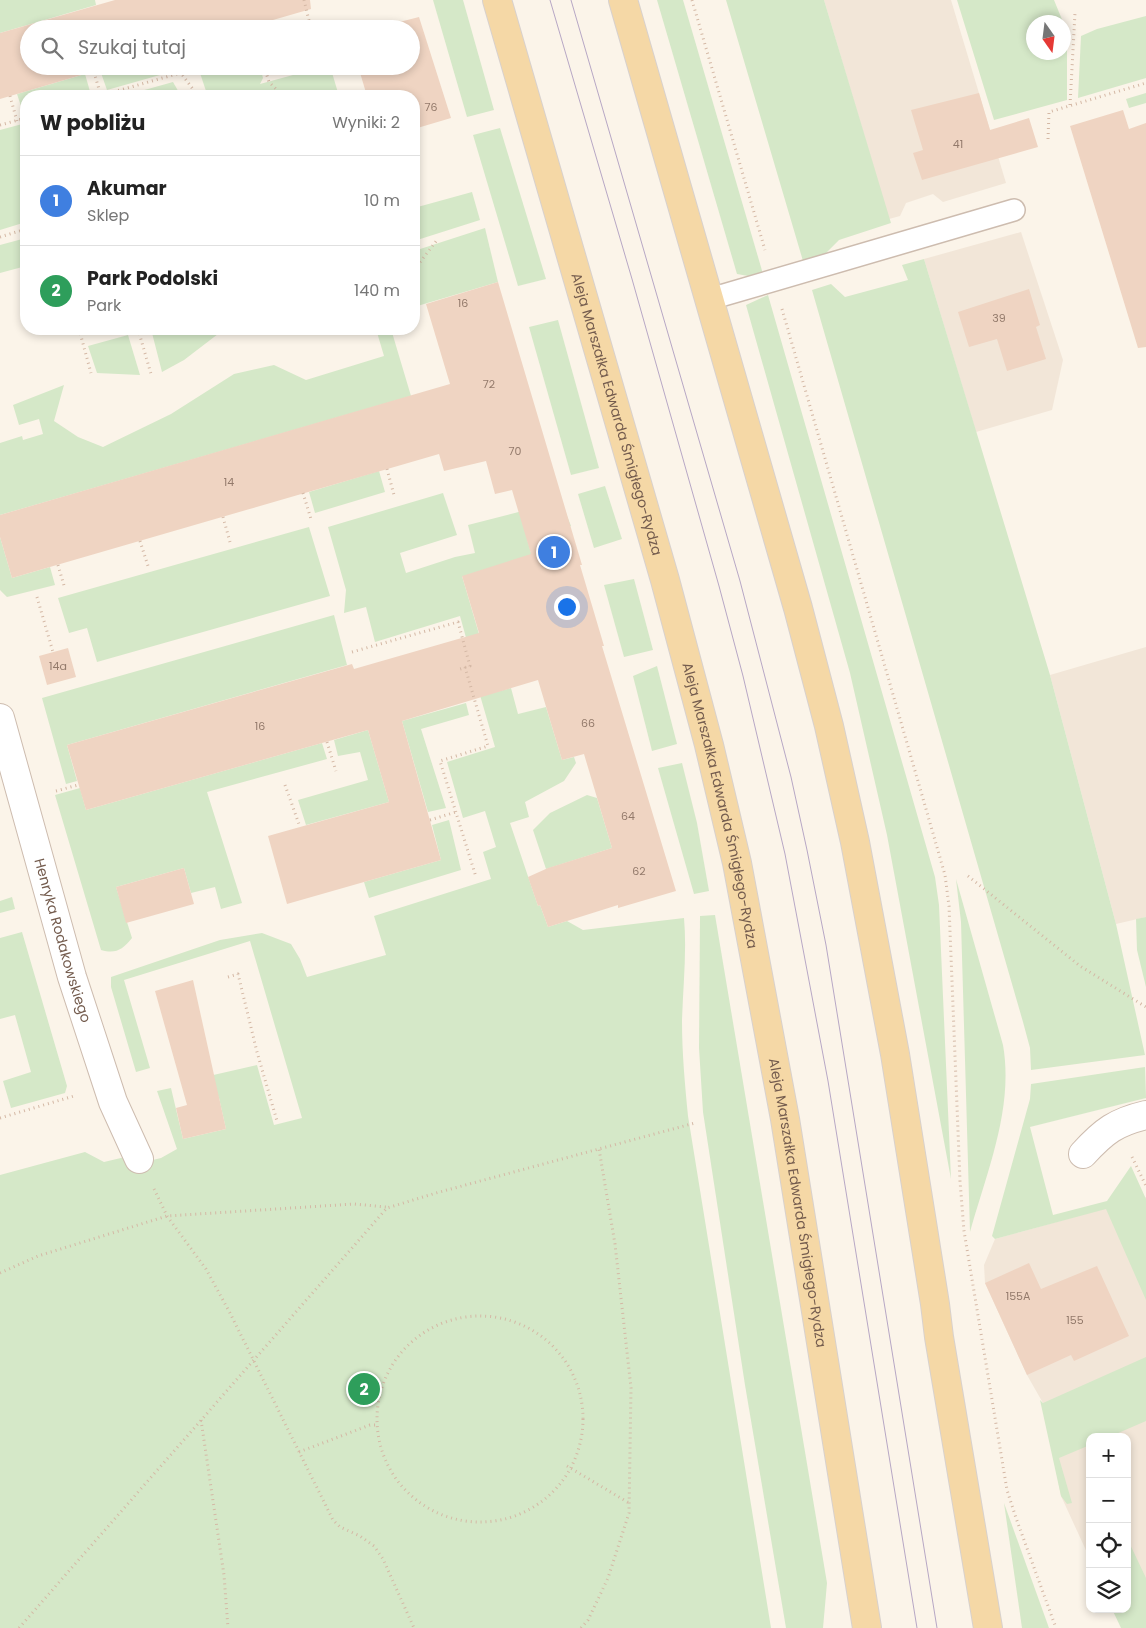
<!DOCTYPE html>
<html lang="pl">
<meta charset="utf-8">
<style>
body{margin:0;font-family:Poppins,sans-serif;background:#f6f6f6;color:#222}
.controls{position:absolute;right:15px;bottom:15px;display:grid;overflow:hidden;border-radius:10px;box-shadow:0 2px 8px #0003}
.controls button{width:45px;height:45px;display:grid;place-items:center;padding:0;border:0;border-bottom:1px solid #e0e0e0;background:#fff;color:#222;font:25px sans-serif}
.compass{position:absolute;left:1026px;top:15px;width:45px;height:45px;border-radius:50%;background:#fff;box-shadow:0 2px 8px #0003;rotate:166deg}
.you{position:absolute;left:566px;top:606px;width:18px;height:18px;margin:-12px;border:4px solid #fff;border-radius:50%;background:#1a73e8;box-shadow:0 0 0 8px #1a73e833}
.badge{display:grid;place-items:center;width:32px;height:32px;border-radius:50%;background:#d93025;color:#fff;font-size:16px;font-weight:700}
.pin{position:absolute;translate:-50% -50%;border:2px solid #fff;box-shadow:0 1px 5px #0006}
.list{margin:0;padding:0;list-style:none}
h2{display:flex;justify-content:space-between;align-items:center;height:65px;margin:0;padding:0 20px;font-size:21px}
h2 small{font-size:16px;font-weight:400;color:#767676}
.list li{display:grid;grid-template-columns:32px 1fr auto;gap:15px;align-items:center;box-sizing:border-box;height:90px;padding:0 20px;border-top:1px solid #e0e0e0}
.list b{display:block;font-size:19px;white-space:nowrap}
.list p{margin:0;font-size:16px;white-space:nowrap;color:#767676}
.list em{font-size:16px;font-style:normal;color:#767676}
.icon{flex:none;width:28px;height:28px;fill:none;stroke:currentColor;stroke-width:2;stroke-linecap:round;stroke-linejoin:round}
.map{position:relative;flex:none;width:1146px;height:1628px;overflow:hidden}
.search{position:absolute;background:#fff;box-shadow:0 2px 8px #0003;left:20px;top:20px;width:400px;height:55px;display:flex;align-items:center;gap:12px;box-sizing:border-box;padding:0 18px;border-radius:28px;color:#767676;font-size:19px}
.panel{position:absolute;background:#fff;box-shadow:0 2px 8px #0003;left:20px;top:90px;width:400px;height:245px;border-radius:20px}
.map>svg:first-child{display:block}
.residential{fill:#f2e6d8}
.green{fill:#d5e8c8}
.building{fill:#efd4c2}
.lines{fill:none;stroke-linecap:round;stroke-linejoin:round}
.lane-casing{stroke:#cdbcaf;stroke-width:24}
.street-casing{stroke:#cdbcaf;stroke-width:30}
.primary-casing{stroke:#d8d1cd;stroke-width:30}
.path{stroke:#d4b8a5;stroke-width:3;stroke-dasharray:1 4;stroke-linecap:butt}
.lane{stroke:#fff;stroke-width:21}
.street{stroke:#fff;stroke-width:28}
.primary{stroke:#f5d8a6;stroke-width:28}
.tram{stroke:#b7a7c5;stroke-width:1}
.labels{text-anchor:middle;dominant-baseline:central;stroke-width:4;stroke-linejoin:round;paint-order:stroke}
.number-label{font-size:11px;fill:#937a6b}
.street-label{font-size:14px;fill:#745c4e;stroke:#fef8ef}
</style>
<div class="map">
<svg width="1146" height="1628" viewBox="0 0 1146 1628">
<rect width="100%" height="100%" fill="#fbf4e9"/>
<g class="residential">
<polygon points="824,0 951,0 1006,183 943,202 933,194 906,203 900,216 889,219"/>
<polygon points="1021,232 1063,360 1052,410 976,432 924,259"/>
<polygon points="1146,647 1146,917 1116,924 1050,675"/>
<polygon points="1146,1197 1146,1628 1127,1609 1127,1437 1090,1437 1090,1559 1061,1496 1043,1403 1027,1375 985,1283 984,1265 995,1239"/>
</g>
<g class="green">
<polygon points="0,0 95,0 96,5 0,33"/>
<polygon points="433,0 463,0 494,110 467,117"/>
<polygon points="657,0 683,0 763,274 754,277 737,274"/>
<polygon points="726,0 824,0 891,223 839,240 824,255 803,261"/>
<polygon points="957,0 1054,0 1063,22 1034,22 1034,52 1064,52 1064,25 1067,37 1067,100 994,120"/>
<polygon points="1146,16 1146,78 1078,98 1081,36 1097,29"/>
<polygon points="112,66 173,66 174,71 107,90 100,70"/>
<polygon points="222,66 260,66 263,78 260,84 293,75 284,66 330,66 339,96 214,96 206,91 200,73"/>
<polygon points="85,74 91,95 86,96 26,96 26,115 24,115 17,94"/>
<polygon points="173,82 181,96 123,96"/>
<polygon points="1146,93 1146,103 1129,108 1126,99"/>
<polygon points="26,123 26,222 0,230 0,130"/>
<polygon points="500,128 546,279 518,286 473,135"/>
<polygon points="472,192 480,220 414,241 414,208"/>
<polygon points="485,228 498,282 414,307 414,251"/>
<polygon points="26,238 26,266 0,273 0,245"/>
<polygon points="924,259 1050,675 1116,924 1145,1055 1031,1070 1030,1048 1023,1022 812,290 831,284 845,297 908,280 902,265"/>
<polygon points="768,295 935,877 939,905 951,1179 887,835 850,673 746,305"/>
<polygon points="558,320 599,468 571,475 529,327"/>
<polygon points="151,329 237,329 218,334 184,360 162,372"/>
<polygon points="376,329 391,329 411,396 0,515 0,443 22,436 23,440 43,434 39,419 19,425 13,405 64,385 54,421 78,437 103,447 171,414 234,374 274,365 306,380 384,356"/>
<polygon points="128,335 140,375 97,373 88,346"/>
<polygon points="379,471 385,492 315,513 309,492"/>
<polygon points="605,486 622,539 594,548 578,494"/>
<path d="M443 493 457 535 400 553 406 573 455 557 475 553 468 525 561 501 571 526 527 539 538 577 462 576 496 692 511 688 518 714 546 707 562 760 574 757 576 763 564 781 525 802 529 817 510 823 538 906 540 905 548 927 567 921 583 930 684 918C687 952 683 986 682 1021 682 1053 685 1085 688 1116L771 1628H0V1175L85 1152 104 1162 125 1157 128 1166 161 1158 177 1149 157 1091 171 1088 183 1139 226 1129 219 1098 209 1076 257 1065 274 1125 302 1118 250 941 124 980 150 1068 136 1072 111 987V977L220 940 262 933 291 944 300 959 307 977 386 955 374 916 491 879 483 852 496 847 485 811 463 818 447 762 495 747 473 671 475 670 460 616 375 642 366 607 344 613 346 590 328 527Z"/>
<polygon points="309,527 330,596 97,662 87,628 69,633 58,598"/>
<polygon points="0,537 12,578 50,567 55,585 7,597 0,590"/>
<polygon points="634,579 653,650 624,657 604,585"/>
<polygon points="334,615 347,665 67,745 77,781 66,784 42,698"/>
<polygon points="657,666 677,744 652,751 633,676"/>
<polygon points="466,703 469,715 421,729 446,808 428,812 402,721"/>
<polygon points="368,730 389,802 306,825 298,800 368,780 360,752 338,756 334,740"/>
<path d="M322 743 327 759 207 792 242 903 221 909 215 887 191 893 184 868 116 887 132 938C122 950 116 954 101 950L55 795 80 788 86 810Z"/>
<polygon points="682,763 697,823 709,891 694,894 658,768"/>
<polygon points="587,795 597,798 612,848 546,869 533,830 550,813"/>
<polygon points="449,820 461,870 369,898 364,882 441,860 432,825"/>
<path d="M956 879 1003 1045C1014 1108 987 1171 970 1232L961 922Z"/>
<polygon points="12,897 15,909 0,913 0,901"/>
<polygon points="715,915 827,1583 823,1628 786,1628 745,1385 703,1112 699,1048 700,916"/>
<polygon points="1146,917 1146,987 1137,950 1136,919"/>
<polygon points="22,932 67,1086 65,1093 11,1108 3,1081 31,1072 15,1015 0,1019 0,938"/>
<polygon points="1145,1067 1146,1098 1030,1127 1053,1215 1107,1201 1131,1166 1146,1199 1146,1300 1106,1209 995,1239 992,1236 1030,1099 1031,1084"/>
<polygon points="1146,1357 1146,1421 1109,1437 1090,1437 1090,1445 1059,1458 1072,1503 1067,1504 1061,1496 1040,1400 1043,1403"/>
<polygon points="1004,1503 1049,1628 1022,1628"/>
<polygon points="1127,1538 1146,1578 1146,1628 1121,1628 1112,1609 1127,1609"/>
</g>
<g class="building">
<polygon points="115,0 310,0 311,9 242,29 29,29 29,66 112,66 0,99 0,33"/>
<polygon points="419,17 451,118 414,129 414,96 367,96 358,66 411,66 411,29 372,29"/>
<polygon points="979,93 990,130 1029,118 1038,147 922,180 913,153 923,150 911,110"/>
<polygon points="1123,110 1129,129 1146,123 1146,347 1138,348 1070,126"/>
<polygon points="498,282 582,565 580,565 604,646 602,646 676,891 618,908 618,905 548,927 540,905 538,906 528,877 548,868 612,848 584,754 562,760 538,680 402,721 441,860 287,904 268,836 389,802 368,730 86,810 67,745 352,664 354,669 479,633 462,576 531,554 512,490 495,494 486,461 444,471 439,454 12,578 0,537 0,515 450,384 426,304"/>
<polygon points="1029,289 1040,325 1036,327 1046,359 1007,371 997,339 969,347 958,312"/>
<polygon points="68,648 76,677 47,685 39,656"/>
<polygon points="184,868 194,904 126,923 116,887"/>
<polygon points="193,980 226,1129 183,1139 176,1108 187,1105 155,991"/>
<polygon points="1029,1263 1041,1289 1097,1266 1129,1336 1074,1361 1071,1355 1027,1375 985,1283"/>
</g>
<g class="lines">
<g class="lane-casing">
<polyline id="lane" points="710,299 1014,210"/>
</g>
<g class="street-casing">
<g id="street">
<path id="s1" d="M0 718 72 977 113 1102 139 1159"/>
<path d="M1083 1154C1104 1131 1116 1122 1146 1115"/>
</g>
</g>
<g class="primary-casing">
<g id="primary">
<path id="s2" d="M497 0 665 580 709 745 737 863 785 1119 867 1628"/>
<polyline points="623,0 798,608 829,726 855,842 895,1054 935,1304 939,1337 988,1628"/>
</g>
</g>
<g class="path">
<polyline points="304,0 311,29"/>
<polyline points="692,0 765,250"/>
<polyline points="259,24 260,29"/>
<polyline points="179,66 181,73 198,96"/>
<polyline points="264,66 269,82 283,96"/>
<polyline points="94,72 101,96"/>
<polyline points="10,96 17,121"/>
<polyline points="99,96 205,66"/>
<polyline points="1070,105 1075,13"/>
<polyline points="0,125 26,118"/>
<polyline points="1048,139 1049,112 1146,83"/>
<polyline points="0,237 26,229"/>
<polyline points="414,270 437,240"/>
<polyline points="782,309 945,875 949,906 960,1181 964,1231 1007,1490 1016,1518 1056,1628"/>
<polyline points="79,329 91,373"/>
<polyline points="138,329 151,374"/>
<polyline points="387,469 394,495"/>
<polyline points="303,493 311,519"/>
<polyline points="223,517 230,542"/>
<polyline points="140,541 148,566"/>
<polyline points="58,565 65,589"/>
<polyline points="37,597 53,652"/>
<polyline points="352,652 458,622 470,666 457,670"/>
<polyline points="465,667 488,746 440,761 476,877"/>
<polyline points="327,742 336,771"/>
<polyline points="285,785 300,827"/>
<polyline points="56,791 78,785"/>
<polyline points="430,820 456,812"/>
<polyline points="968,876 1080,966 1146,1007"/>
<polyline points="228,977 238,974 257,1052 277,1121"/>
<polyline points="0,1118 74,1096 74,1095"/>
<polyline points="1132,1157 1146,1186"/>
<polyline points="154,1189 167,1216 206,1269 230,1313 333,1520 340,1527 360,1536 374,1546 383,1559 414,1628"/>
<polyline points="0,1273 38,1256 167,1216 354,1204 386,1207"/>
<circle cx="480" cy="1419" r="103"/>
<polyline points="201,1420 224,1575 228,1628"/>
<polyline points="299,1452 370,1425 378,1425"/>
<polyline points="567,1466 629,1503"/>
<polyline points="19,1628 387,1208 436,1193 695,1123"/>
<polyline points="581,1628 588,1620 608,1578 629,1513 631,1388 615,1244 599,1149"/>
</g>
<use href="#lane" class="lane"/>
<use href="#street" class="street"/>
<use href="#primary" class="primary"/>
<g class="tram">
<polyline points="550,0 632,279 719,586 743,676 785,854 828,1081 917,1628"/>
<polyline points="571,0 740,581 791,777 807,850 826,945 937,1628"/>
</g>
</g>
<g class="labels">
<g class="number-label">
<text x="431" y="107">76</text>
<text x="958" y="144">41</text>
<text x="463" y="303">16</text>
<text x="999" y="318">39</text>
<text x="489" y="384">72</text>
<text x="515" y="451">70</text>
<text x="229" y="482">14</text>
<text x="58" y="666">14a</text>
<text x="588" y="723">66</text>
<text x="260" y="726">16</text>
<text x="628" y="816">64</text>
<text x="639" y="871">62</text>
<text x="1018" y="1296">155A</text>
<text x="1075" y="1320">155</text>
</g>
<g class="street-label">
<text stroke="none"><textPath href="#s2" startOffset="431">Aleja Marszałka Edwarda Śmigłego-Rydza</textPath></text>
<text stroke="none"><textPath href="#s2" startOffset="836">Aleja Marszałka Edwarda Śmigłego-Rydza</textPath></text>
<text stroke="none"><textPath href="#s1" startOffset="231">Henryka Rodakowskiego</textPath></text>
<text stroke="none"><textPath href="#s2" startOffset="1241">Aleja Marszałka Edwarda Śmigłego-Rydza</textPath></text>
</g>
</g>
</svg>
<div class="controls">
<button>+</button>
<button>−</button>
<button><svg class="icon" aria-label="locate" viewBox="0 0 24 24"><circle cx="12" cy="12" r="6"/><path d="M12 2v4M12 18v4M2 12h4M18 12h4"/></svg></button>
<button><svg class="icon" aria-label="layers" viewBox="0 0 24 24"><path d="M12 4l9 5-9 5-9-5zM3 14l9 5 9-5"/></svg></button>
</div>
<svg class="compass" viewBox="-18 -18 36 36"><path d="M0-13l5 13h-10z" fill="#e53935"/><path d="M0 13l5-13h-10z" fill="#767676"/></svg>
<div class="you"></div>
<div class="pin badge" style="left:554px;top:552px;background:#3f7fe0">1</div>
<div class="pin badge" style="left:364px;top:1389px;background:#2e9e5b">2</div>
<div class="search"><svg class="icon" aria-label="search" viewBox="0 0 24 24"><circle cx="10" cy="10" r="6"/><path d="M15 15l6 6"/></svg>Szukaj tutaj</div>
<section class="panel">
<h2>W pobliżu<small>Wyniki: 2</small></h2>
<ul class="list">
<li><span class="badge" style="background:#3f7fe0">1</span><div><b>Akumar</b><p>Sklep</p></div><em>10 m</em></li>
<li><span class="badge" style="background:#2e9e5b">2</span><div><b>Park Podolski</b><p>Park</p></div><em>140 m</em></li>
</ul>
</section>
</div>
